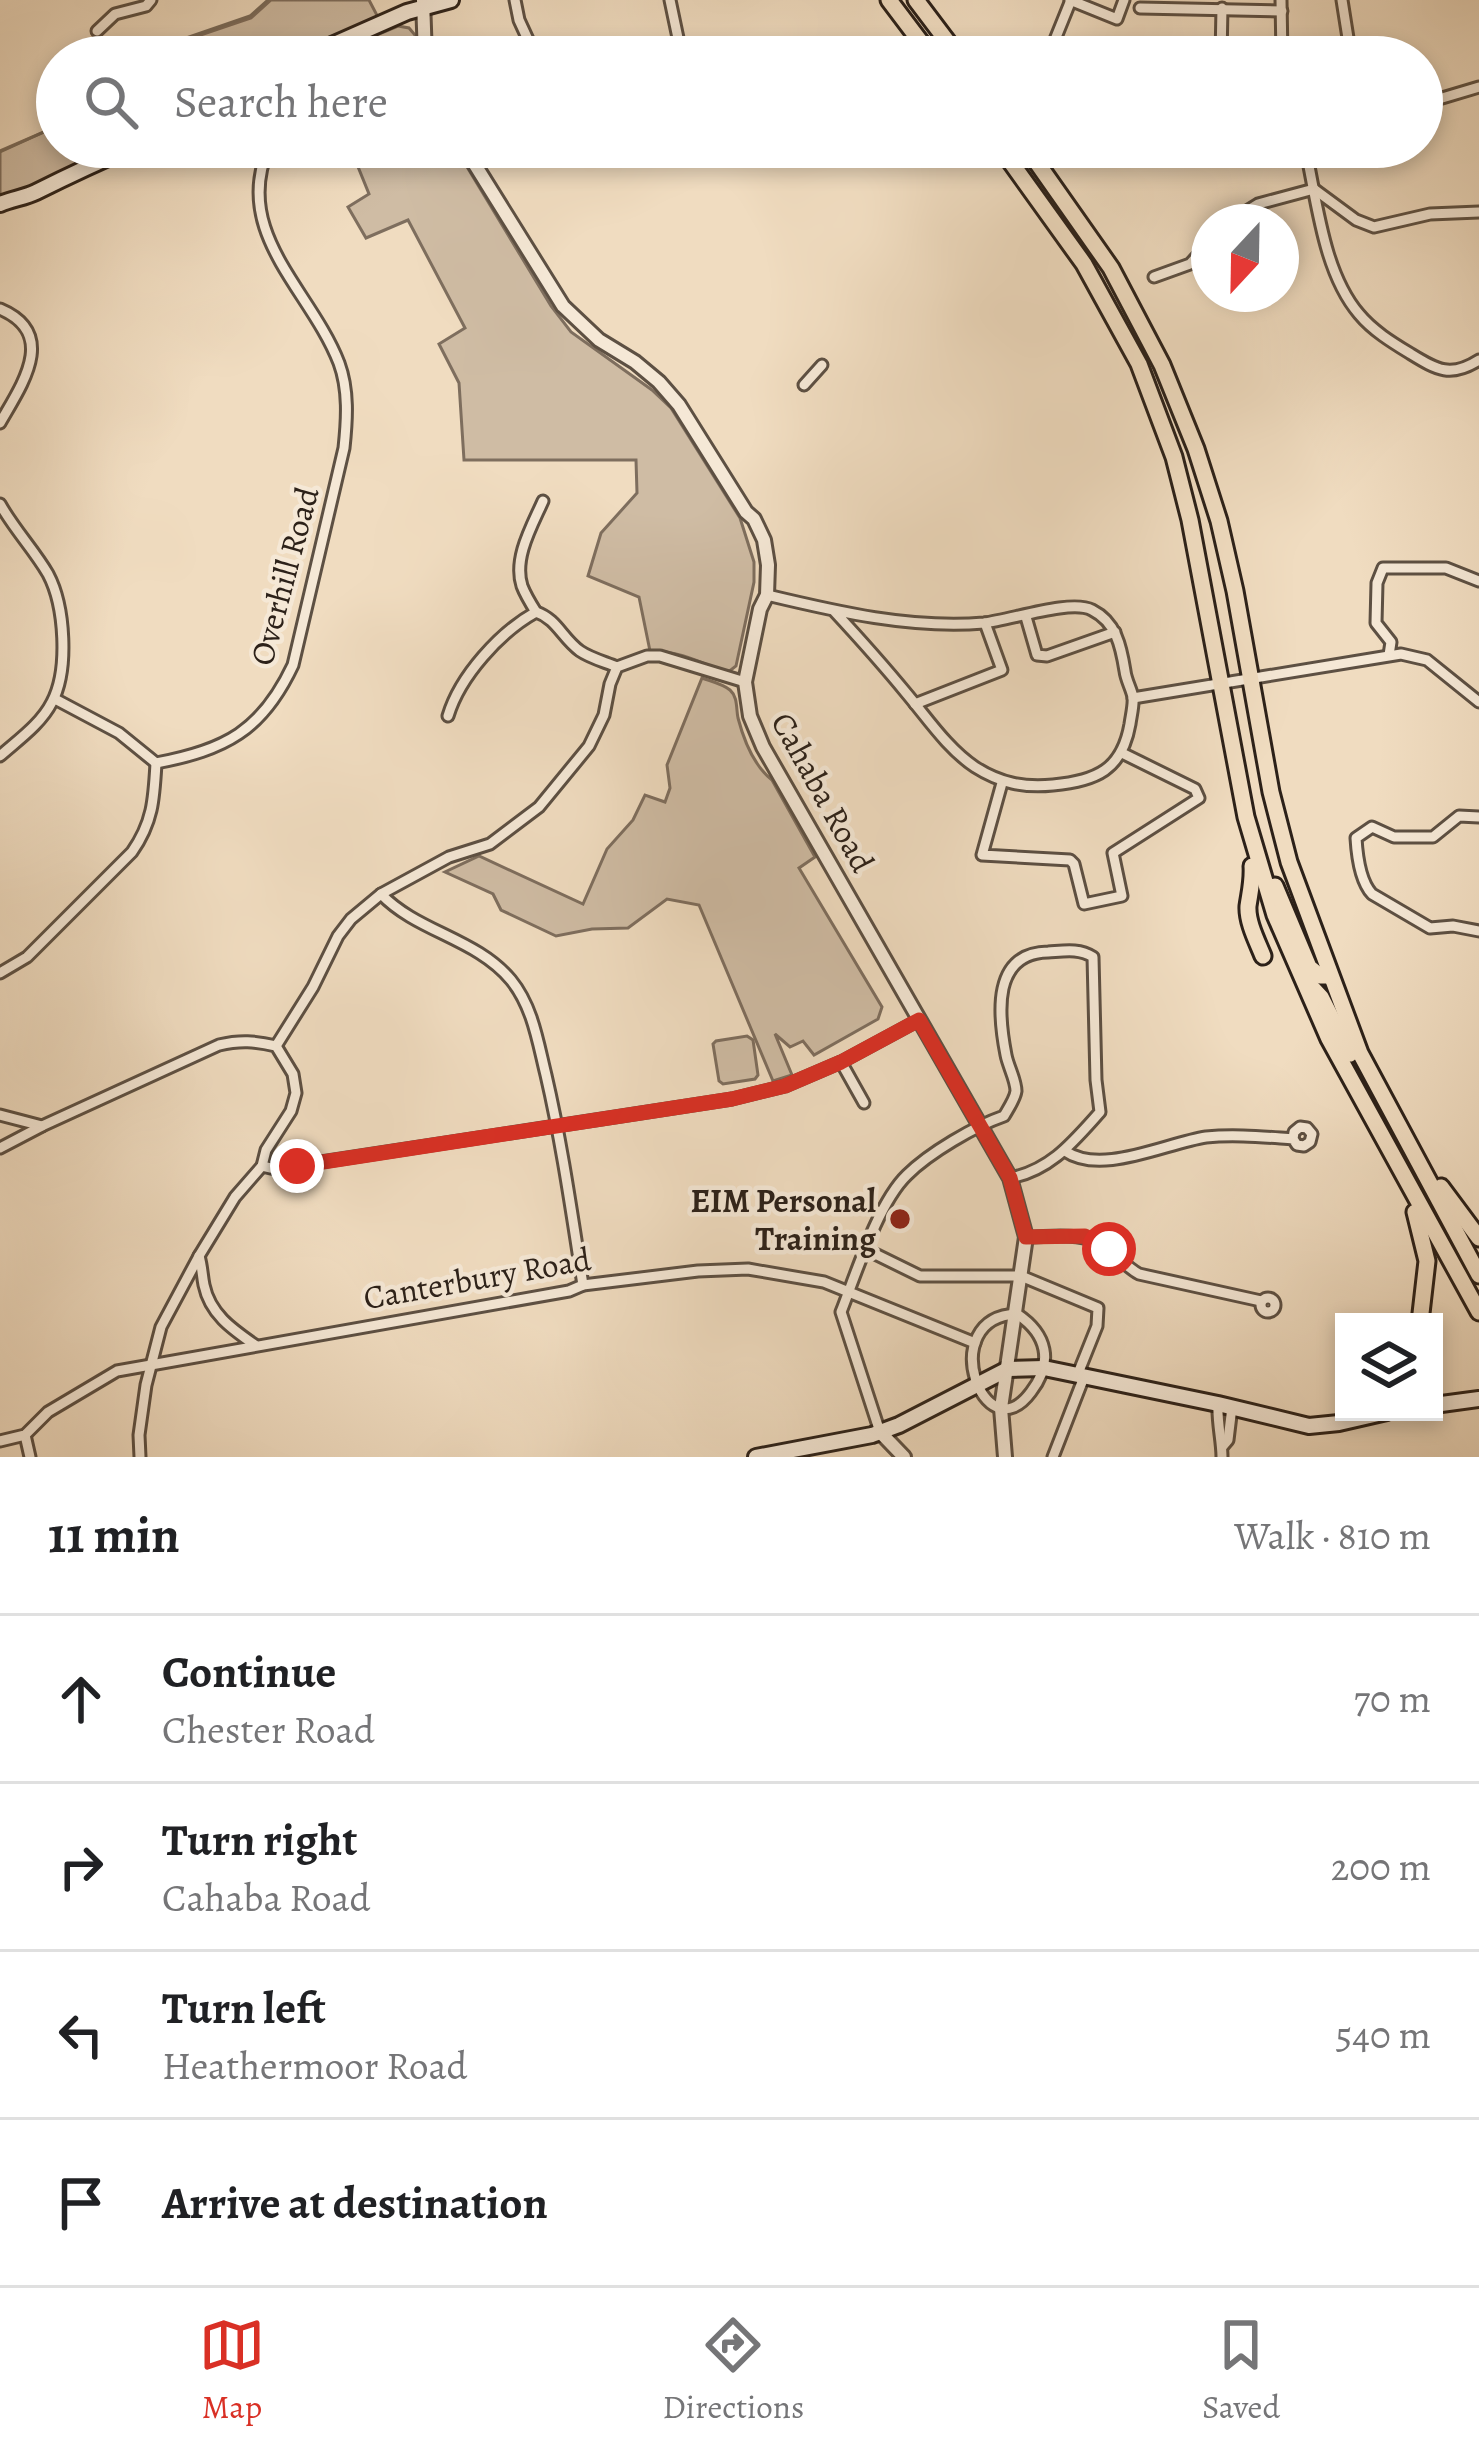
<!DOCTYPE html>
<meta charset="utf-8">
<style>
body{margin:0;font-family:Alegreya,serif;background:#f6f6f6;color:#202124}
.controls{position:absolute;right:36px;bottom:36px;display:grid;overflow:hidden;border-radius:0px;box-shadow:0 6px 18px #0003}
.controls button{width:108px;height:108px;display:grid;place-items:center;padding:0;border:0;border-bottom:3px solid #e0e0e0;background:#fff;color:#202124;font:60px sans-serif}
.compass{position:absolute;left:1191px;top:204px;width:108px;height:108px;border-radius:50%;background:#fff;box-shadow:0 6px 18px #0003;rotate:202deg}
.stop{position:absolute;width:36px;height:36px;margin:-27px;border:9px solid #d93025;border-radius:50%;background:#fff}
.stop.end{background:#d93025;border-color:#fff;box-shadow:0 3px 12px #0008}
.list{margin:0;padding:0;list-style:none}
h2{display:flex;justify-content:space-between;align-items:center;height:156px;margin:0;padding:0 48px;font-size:51px}
h2 small{font-size:39px;font-weight:400;color:#757577}
.list li{display:grid;grid-template-columns:78px 1fr auto;gap:36px;align-items:center;box-sizing:border-box;height:168px;padding:0 48px;border-top:3px solid #e0e0e0}
.list b{display:block;font-size:45px;white-space:nowrap}
.list p{margin:0;font-size:39px;white-space:nowrap;color:#757577}
.list em{font-size:39px;font-style:normal;color:#757577}
.icon{flex:none;width:66px;height:66px;fill:none;stroke:currentColor;stroke-width:2;stroke-linecap:round;stroke-linejoin:round}
.map{position:relative;flex:none;width:1479px;height:1457px;overflow:hidden}
.search{position:absolute;background:#fff;box-shadow:0 6px 18px #0003;left:36px;right:36px;top:36px;height:132px;display:flex;align-items:center;gap:30px;box-sizing:border-box;padding:0 42px;border-radius:66px;color:#757577;font-size:45px}
.sheet{height:828px;background:#fff}
nav{display:flex;justify-content:space-around;align-items:center;box-sizing:border-box;height:168px;border-top:3px solid #e0e0e0;background:#fff;font-size:33px;color:#757577}
nav a{display:grid;justify-items:center;gap:6px}
nav .on{color:#d93025}
.map>svg:first-child{display:block}
.green{fill:#cfbca4;stroke:#7e6e5e;stroke-width:3}
.lines{fill:none;stroke-linecap:round;stroke-linejoin:round}
.stream{stroke:#796b5b;stroke-width:3}
.minor-casing{stroke:#5d5043;stroke-width:15}
.tertiary-casing{stroke:#5d5043;stroke-width:18}
.secondary-casing{stroke:#2c2119;stroke-width:20}
.trunk-casing{stroke:#2c2119;stroke-width:21}
.minor{stroke:#f5e8d6;stroke-width:9}
.tertiary{stroke:#f5e8d6;stroke-width:12}
.secondary{stroke:#f5e8d6;stroke-width:14}
.trunk{stroke:#f0dcc0;stroke-width:15}
.route{stroke:#d93025;stroke-width:15}
.poi-dot{fill:#8f2418;stroke:#f5e8d6;stroke-width:4.5}
.labels{text-anchor:middle;dominant-baseline:central;stroke-width:9;stroke-linejoin:round;paint-order:stroke}
.street-label{font-size:33px;fill:#2c2119;stroke:#f5e8d6}
.poi-label{font-size:33px;font-weight:bold;fill:#2c2119;stroke:#f5e8d6;text-anchor:end}
</style>
<div class="map">
<svg width="1479" height="1457" viewBox="0 0 1479 1457">
<rect width="100%" height="100%" fill="#f0dcc0"/>
<filter id="stains"><feTurbulence type="fractalNoise" baseFrequency=".00167" numOctaves="4"/><feColorMatrix values="0 0 0 0 .2 0 0 0 0 .09 0 0 0 0 .02 0 0 0 .5 -.17"/></filter>
<radialGradient id="worn" r=".72"><stop offset=".6" stop-color="#630" stop-opacity="0"/><stop offset="1" stop-color="#630" stop-opacity=".3"/></radialGradient>
<g class="green">
<polygon points="271,0 369,0 380,21 324,39 288,57 168,57 168,46 251,18"/>
<polygon points="398,26 409,28 415,35 417,57 324,57"/>
<polygon points="46,131 57,131 57,147 122,147 0,201 0,151"/>
<path d="M350 147H455L551 306 571 332 652 390 671 408 740 518 754 562V582L736 666 727 673C702 663 677 650 650 651L639 597 588 576 601 533 637 493 636 460H464L459 383 439 344 465 328 408 220 366 238 348 207 369 194Z"/>
<path d="M702 678C710 681 723 684 730 690 738 697 736 709 738 718 744 741 753 765 772 780L815 857 799 868 882 1007 878 1019 814 1055 803 1041 790 1047 775 1034 792 1075 773 1081 699 905 667 899 628 928 592 929 556 936 501 910 493 894 445 872 479 856 583 904 607 849 633 820 645 795 665 802 670 788 667 765Z"/>
<polygon points="747,1036 753,1040 758,1075 755,1079 723,1084 719,1081 713,1044 716,1041"/>
</g>
<g class="lines">
<g class="stream">
<polyline points="166,57 166,45 250,16 268,0"/>
<polyline points="0,152 46,131 57,131"/>
</g>
<g class="minor-casing">
<g id="minor">
<polyline points="515,0 519,20 536,57"/>
<polyline points="670,0 682,57"/>
<polyline points="1070,0 1117,19 1124,0"/>
<polyline points="1281,0 1282,57"/>
<polyline points="1342,0 1351,57"/>
<polyline points="1140,8 1282,11"/>
<polyline points="97,31 115,14 146,6 151,0"/>
<polyline points="1048,57 1071,0"/>
<polyline points="1221,57 1222,8"/>
<polyline points="1422,104 1479,87"/>
<path d="M1305 147C1317 200 1323 272 1359 314 1373 331 1393 343 1411 354 1437 370 1451 378 1479 360"/>
<polyline points="1314,189 1356,220 1374,227 1430,214 1479,212"/>
<polyline points="1229,222 1258,204 1314,189"/>
<polyline points="1154,277 1190,264 1209,243"/>
<path d="M0 309C59 334 21 386 0 423"/>
<polyline points="804,385 822,365"/>
<path d="M0 504C14 529 34 550 48 574 65 606 69 670 52 702 41 724 18 740 0 756"/>
<path d="M767 595C838 612 911 629 984 623 1011 620 1071 599 1092 610 1116 622 1121 646 1125 671 1126 680 1131 688 1133 697 1134 705 1131 716 1130 724 1122 770 1096 781 1053 785 1024 788 1000 783 975 767 948 749 928 719 907 694 884 666 859 638 834 611"/>
<path d="M536 612C531 604 525 594 522 586 513 558 532 526 543 501"/>
<polyline points="1026,617 1037,655 1047,656 1115,632"/>
<polyline points="1389,655 1391,642 1376,623 1377,583 1383,568 1446,568 1479,581"/>
<polyline points="1133,698 1401,654 1427,660 1479,702"/>
<polyline points="55,699 119,733 156,763"/>
<polyline points="915,704 1002,670 985,623"/>
<path d="M448 716C460 676 500 632 536 612 557 619 562 638 580 651 590 658 605 662 617 667"/>
<path d="M156 763C225 750 262 731 293 665L344 448C347 420 349 390 339 363 311 290 231 233 269 147"/>
<polyline points="1002,783 982,855 1070,860 1074,864 1084,904 1122,896 1113,853 1199,798 1195,789 1122,753"/>
<path d="M1479 817 1459 816 1433 837H1394L1372 827 1356 838C1357 855 1360 881 1372 894L1430 928 1453 926 1479 931"/>
<path d="M381 894C417 932 476 938 511 980 533 1007 538 1043 546 1075 562 1144 572 1215 583 1285"/>
<path d="M0 973 27 957 132 852C153 822 154 799 156 763"/>
<polyline points="276,1046 313,987 338,936 351,919 381,894 449,857 490,844 539,807 589,746 604,715 610,684 617,667 647,656 660,656 745,682"/>
<polyline points="841,1062 864,1103"/>
<path d="M0 1115 42 1126 219 1045C240 1040 255 1041 276 1046L293 1074 296 1093 291 1111 266 1150 262 1166 235 1197 199 1256 161 1327 146 1385 139 1435 140 1457"/>
<polyline points="0,1148 42,1126"/>
<path d="M1065 1151C1101 1176 1166 1143 1206 1137 1235 1134 1264 1137 1293 1139L1297 1145 1304 1146 1310 1142 1312 1134 1307 1128 1300 1127 1294 1132 1293 1139"/>
<polyline points="262,1166 275,1169 732,1099 785,1086 841,1062 919,1020"/>
<path d="M1026 1237C1054 1237 1083 1231 1107 1248 1118 1256 1126 1267 1139 1274L1261 1301"/>
<polyline points="867,1250 920,1276 1021,1276 1098,1308 1097,1326 1077,1376"/>
<path d="M199 1256C202 1266 202 1275 204 1285 210 1314 232 1329 255 1345"/>
<circle cx="1268" cy="1305" r="7"/>
<path d="M1017 1314C1047 1334 1054 1362 1031 1392 984 1456 934 1317 1017 1314Z"/>
<path d="M1218 1404C1217 1422 1222 1441 1222 1457"/>
<path d="M880 1432 841 1312C856 1274 878 1203 907 1175 929 1153 975 1126 1004 1116 1008 1109 1015 1099 1016 1091 1016 1080 1008 1066 1006 1055 998 1014 992 953 1048 952 1064 951 1079 948 1093 957L1096 1080 1100 1112C1073 1142 1051 1170 1010 1178"/>
<polyline points="25,1435 30,1457"/>
<polyline points="0,1441 25,1435 48,1412 117,1371 569,1291 583,1285 698,1271 748,1269 824,1282 975,1343"/>
<polyline points="1222,1447 1228,1440 1232,1407"/>
<polyline points="1053,1457 1084,1377"/>
</g>
</g>
<g class="tertiary-casing">
<g id="tertiary">
<polyline points="423,0 425,57"/>
<polyline points="464,147 563,306 599,340 635,362 659,382 679,405 746,512 754,519 764,540 768,565 767,595 760,609 745,682 750,716 763,747 1010,1178 1026,1237 1001,1408 1005,1457"/>
<polyline points="880,1432 904,1457"/>
</g>
</g>
<g class="secondary-casing">
<g id="secondary">
<polyline points="305,57 407,12 451,0"/>
<path d="M0 204C12 199 26 197 36 192 68 176 100 161 133 147"/>
<polyline points="1434,1405 1479,1399"/>
<polyline points="756,1457 872,1435 899,1425 1008,1369 1044,1368 1218,1404 1309,1426 1339,1423 1387,1412"/>
</g>
</g>
<g class="trunk-casing">
<g id="trunk">
<polyline points="889,0 932,57"/>
<polyline points="916,0 959,57"/>
<polyline points="1000,147 1084,264 1139,364 1174,457 1190,520 1246,817 1275,915 1329,1039 1479,1312"/>
<polyline points="1026,147 1111,268 1162,365 1196,449 1219,521 1235,591 1271,792 1289,862 1360,1053 1479,1275"/>
<path d="M1252 866C1253 881 1250 892 1248 906 1247 922 1257 941 1263 956"/>
<polyline points="1275,886 1309,967 1320,976 1329,976"/>
<polyline points="1307,982 1321,997 1350,1054"/>
<polyline points="1441,1187 1479,1238"/>
<polyline points="1415,1212 1427,1261 1420,1322"/>
</g>
</g>
<use href="#minor" class="minor"/>
<use href="#tertiary" class="tertiary"/>
<use href="#secondary" class="secondary"/>
<use href="#trunk" class="trunk"/>
</g>
<g class="lines">
<polyline class="route" points="297,1166 732,1099 785,1086 841,1062 919,1020 1010,1178 1026,1237 1085,1236 1109,1249"/>
</g>
<circle class="poi-dot" cx="900" cy="1219" r="12"/>
<g class="labels">
<g class="street-label">
<text transform="translate(284 576) rotate(-75)">Overhill Road</text>
<text transform="translate(823 792) rotate(61)">Cahaba Road</text>
<text transform="translate(477 1278) rotate(-10)">Canterbury Road</text>
</g>
<g class="poi-label">
<text x="876" y="1200">EIM Personal<tspan x="876" dy="38">Training</tspan></text>
</g>
</g>
<rect width="100%" height="100%" filter="url(#stains)"/>
<rect width="100%" height="100%" fill="url(#worn)"/>
</svg>
<div class="controls">
<button><svg class="icon" aria-label="layers" viewBox="0 0 24 24"><path d="M12 4l9 5-9 5-9-5zM3 14l9 5 9-5"/></svg></button>
</div>
<svg class="compass" viewBox="-18 -18 36 36"><path d="M0-13l5 13h-10z" fill="#e53935"/><path d="M0 13l5-13h-10z" fill="#757577"/></svg>
<div class="stop" style="left:1109px;top:1249px"></div>
<div class="stop end" style="left:297px;top:1166px"></div>
<div class="search"><svg class="icon" aria-label="search" viewBox="0 0 24 24"><circle cx="10" cy="10" r="6"/><path d="M15 15l6 6"/></svg>Search here</div>
</div>
<section class="sheet">
<h2>11 min<small>Walk · 810 m</small></h2>
<ul class="list">
<li><svg class="icon" aria-label="ahead" viewBox="0 0 24 24"><path d="M12 20V5M6 11l6-6 6 6"/></svg><div><b>Continue</b><p>Chester Road</p></div><em>70 m</em></li>
<li><svg class="icon" aria-label="right" viewBox="0 0 24 24"><path d="M7 20v-9h11M14 6l5 5-5 5"/></svg><div><b>Turn right</b><p>Cahaba Road</p></div><em>200 m</em></li>
<li><svg class="icon" aria-label="left" viewBox="0 0 24 24"><path d="M17 20v-9H6M10 6l-5 5 5 5"/></svg><div><b>Turn left</b><p>Heathermoor Road</p></div><em>540 m</em></li>
<li><svg class="icon" aria-label="arrive" viewBox="0 0 24 24"><path d="M6 21V4h12l-3 4 3 4H6"/></svg><div><b>Arrive at destination</b></div></li>
</ul>
</section>
<nav>
<a class="on"><svg class="icon" aria-label="map" viewBox="0 0 24 24"><path d="M3 6l6-2 6 2 6-2v14l-6 2-6-2-6 2zM9 4v14M15 6v14"/></svg>Map</a>
<a><svg class="icon" aria-label="directions" viewBox="0 0 24 24"><path d="M12 3l9 9-9 9-9-9zM9 14v-3h6M13 9l2 2-2 2"/></svg>Directions</a>
<a><svg class="icon" aria-label="saved" viewBox="0 0 24 24"><path d="M7 4h10v16l-5-4-5 4z"/></svg>Saved</a>
</nav>
